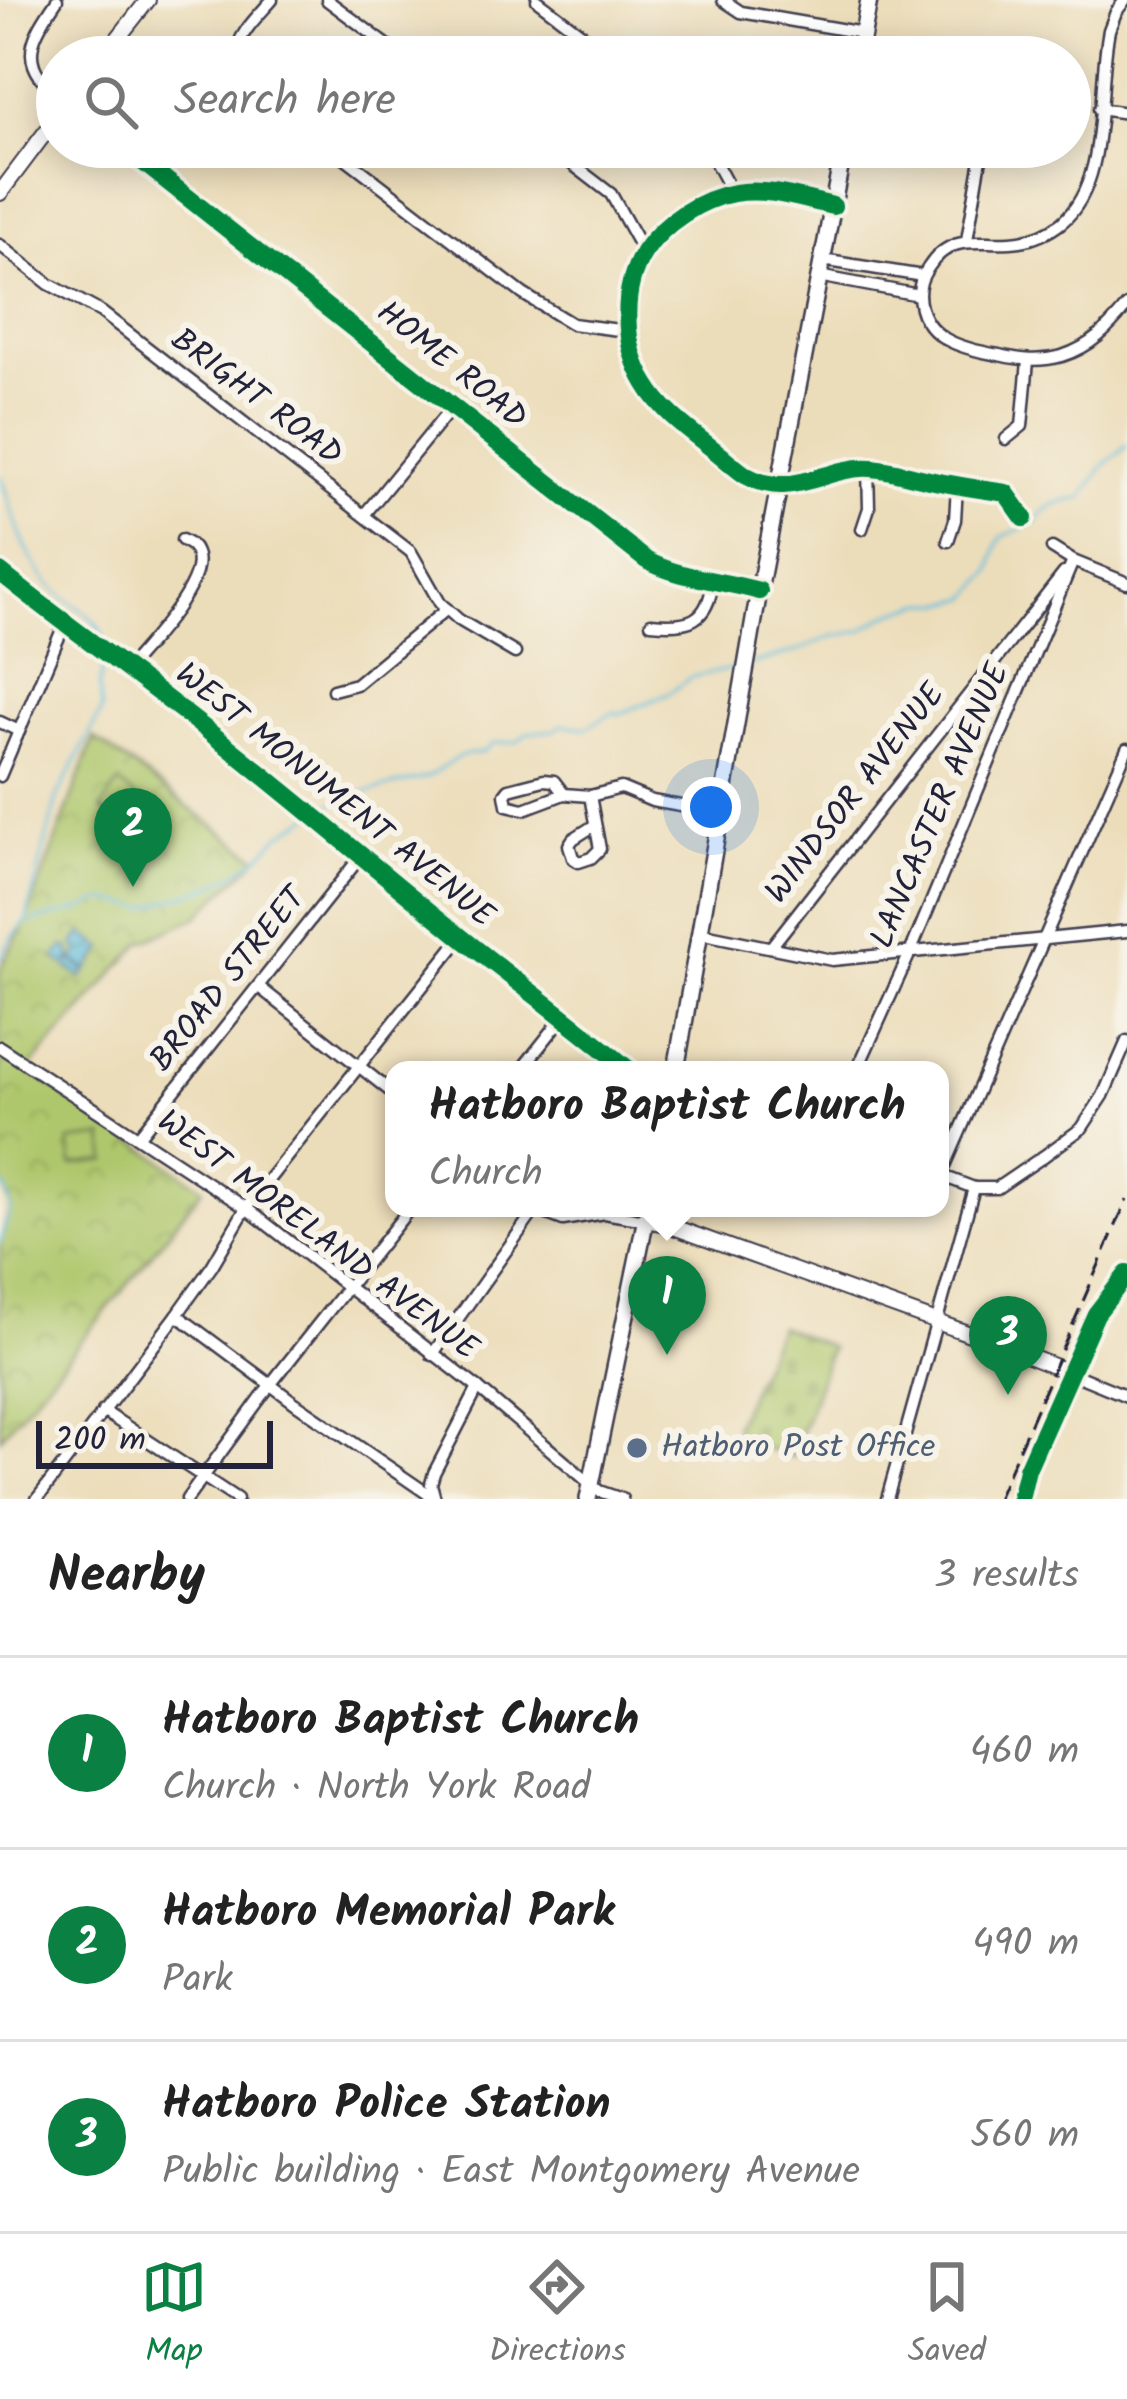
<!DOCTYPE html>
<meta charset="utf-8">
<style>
body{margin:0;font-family:Kalam,sans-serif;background:#f6f6f6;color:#222}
.scale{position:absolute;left:36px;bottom:30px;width:237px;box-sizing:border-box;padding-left:12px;border:6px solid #22223b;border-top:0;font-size:33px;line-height:42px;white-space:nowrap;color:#22223b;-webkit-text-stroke:9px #f7f3e8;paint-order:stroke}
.you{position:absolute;left:711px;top:807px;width:42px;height:42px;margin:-30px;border:9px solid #fff;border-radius:50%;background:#1a73e8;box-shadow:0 0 0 18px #1a73e833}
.badge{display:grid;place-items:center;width:78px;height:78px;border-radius:50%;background:#0b8043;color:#fff;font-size:39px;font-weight:700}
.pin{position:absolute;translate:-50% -99px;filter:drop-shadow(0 3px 6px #0008)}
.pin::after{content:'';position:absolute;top:63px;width:42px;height:36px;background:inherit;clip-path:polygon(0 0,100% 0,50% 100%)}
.popup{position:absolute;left:385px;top:1061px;width:564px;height:156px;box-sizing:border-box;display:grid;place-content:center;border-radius:24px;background:#fff;filter:drop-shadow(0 3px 9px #0005);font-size:39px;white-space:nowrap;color:#767676}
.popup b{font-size:45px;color:#222}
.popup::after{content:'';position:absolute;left:50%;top:100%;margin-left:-24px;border:24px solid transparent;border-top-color:#fff}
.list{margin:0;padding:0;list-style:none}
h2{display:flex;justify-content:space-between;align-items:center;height:156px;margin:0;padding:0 48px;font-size:51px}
h2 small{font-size:39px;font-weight:400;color:#767676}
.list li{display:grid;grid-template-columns:78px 1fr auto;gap:36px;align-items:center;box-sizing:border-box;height:192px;padding:0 48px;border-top:3px solid #e0e0e0}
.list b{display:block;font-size:45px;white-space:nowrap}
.list p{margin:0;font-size:39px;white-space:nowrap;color:#767676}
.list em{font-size:39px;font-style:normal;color:#767676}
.icon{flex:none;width:66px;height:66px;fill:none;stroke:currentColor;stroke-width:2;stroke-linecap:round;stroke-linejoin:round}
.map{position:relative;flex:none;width:1127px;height:1499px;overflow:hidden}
.search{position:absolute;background:#fff;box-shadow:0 6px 30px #0003;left:36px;right:36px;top:36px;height:132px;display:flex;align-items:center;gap:30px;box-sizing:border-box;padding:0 42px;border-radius:66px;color:#767676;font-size:45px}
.sheet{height:732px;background:#fff}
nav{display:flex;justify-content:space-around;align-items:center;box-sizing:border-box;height:168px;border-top:3px solid #e0e0e0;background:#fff;font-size:33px;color:#767676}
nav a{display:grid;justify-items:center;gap:6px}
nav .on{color:#0b8043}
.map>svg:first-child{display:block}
.cemetery{fill:url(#cemetery-stones);stroke:#687454;stroke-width:3}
.park{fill:url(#park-crowns);stroke:#687454;stroke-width:3}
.pitch{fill:#afc76c;stroke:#687454;stroke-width:3}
.water{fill:url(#water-waves);stroke:#40708c;stroke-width:3}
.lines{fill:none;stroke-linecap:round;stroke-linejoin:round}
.stream{stroke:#5ebddc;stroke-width:3}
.minor-casing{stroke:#403e4e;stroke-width:15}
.major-casing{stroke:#403e4e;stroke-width:18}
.highway-casing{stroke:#403e4e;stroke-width:20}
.minor{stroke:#fff;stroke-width:10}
.major{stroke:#fff;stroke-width:14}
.highway{stroke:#fff;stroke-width:15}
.rail{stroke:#22223b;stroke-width:3;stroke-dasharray:18 9;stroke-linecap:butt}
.cycleway-casing{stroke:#f7f3e8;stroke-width:26}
.cycleway{stroke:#00873e;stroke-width:18}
.service-dot{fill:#5c6f8a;stroke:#f7f3e8;stroke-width:4.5}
.labels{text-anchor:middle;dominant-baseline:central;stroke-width:12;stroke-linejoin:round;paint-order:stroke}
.street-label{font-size:33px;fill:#22223b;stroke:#f7f3e8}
.service-label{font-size:33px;fill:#4e5e75;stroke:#f7f3e8;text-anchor:start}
</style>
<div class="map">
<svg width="1127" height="1499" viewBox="0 0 1127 1499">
<defs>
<pattern id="cemetery-stones" width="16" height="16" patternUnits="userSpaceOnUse" patternTransform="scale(3)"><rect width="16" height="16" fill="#afc76c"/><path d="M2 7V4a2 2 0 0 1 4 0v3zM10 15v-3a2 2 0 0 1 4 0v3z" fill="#96ab5e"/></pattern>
<pattern id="park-crowns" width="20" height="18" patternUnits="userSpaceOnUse" patternTransform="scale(3)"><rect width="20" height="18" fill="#afc76c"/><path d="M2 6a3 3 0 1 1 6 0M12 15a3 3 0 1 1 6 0" fill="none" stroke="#96ab5e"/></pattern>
<pattern id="water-waves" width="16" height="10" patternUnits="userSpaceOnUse" patternTransform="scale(3)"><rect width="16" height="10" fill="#5ebddc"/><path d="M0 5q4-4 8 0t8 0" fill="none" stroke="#4d99b4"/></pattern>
</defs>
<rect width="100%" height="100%" fill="#f7f3e8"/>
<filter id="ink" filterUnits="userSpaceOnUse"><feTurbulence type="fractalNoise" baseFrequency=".00833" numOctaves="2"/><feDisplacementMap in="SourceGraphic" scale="24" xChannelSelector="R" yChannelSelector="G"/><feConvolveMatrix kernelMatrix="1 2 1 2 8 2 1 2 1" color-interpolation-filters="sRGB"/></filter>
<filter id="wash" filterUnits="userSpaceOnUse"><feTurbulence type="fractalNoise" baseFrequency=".004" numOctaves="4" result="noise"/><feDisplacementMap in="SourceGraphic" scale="48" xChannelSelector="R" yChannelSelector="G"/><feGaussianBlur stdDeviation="2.7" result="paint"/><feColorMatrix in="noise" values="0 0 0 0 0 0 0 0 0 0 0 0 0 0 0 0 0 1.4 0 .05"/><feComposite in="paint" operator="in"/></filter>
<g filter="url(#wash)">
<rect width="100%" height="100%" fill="#ecddba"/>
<polygon class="cemetery" points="779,1326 831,1347 793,1457 738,1439 735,1425"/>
<polygon class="park" points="94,738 258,858 197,917 141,943 28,1070 203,1188 128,1284 0,1438 0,1243 10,1208 4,1185 0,1183 0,968 25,923"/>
<g class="pitch">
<polygon points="119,783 141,802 134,818 114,820 101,809"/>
<polygon points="104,1137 107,1161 72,1165 69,1141"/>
</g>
<polygon class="water" points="82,933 104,948 88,970 74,961 86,972 82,978 55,958 64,946 70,950 71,957 68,961 71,963 79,952 74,944"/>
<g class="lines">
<g class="stream">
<path d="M0 476C14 514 23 556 52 587 73 609 103 614 105 648"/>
<polyline points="752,664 798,651 830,637 861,631 887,615 924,603 946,603 969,598 991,571 998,543 1002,537 1036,522 1042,513 1055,504 1082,498 1103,466 1127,446"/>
<polyline points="25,923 83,909 98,901 111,901 144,908 212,886 235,874 258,858 280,835 321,809 353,795 428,777 460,756 483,752 493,743 517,742 527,733 555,730 562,725 586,728 614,712 619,714 668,694 691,677 737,668"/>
<polyline points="0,959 10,940 25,923 57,798 102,710 99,686 105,657"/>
<polyline points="0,1183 4,1185 10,1208 0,1243"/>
</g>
</g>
</g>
<g filter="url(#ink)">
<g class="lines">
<g class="minor-casing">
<g id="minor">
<polyline points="327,0 403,57"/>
<polyline points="537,0 612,57"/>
<polyline points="723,0 741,12 863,33"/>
<path d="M1125 0 1116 12 1109 30C1097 88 1110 183 1061 223 1050 232 1034 239 1020 241 983 247 953 229 928 268 923 275 919 285 919 294 920 339 963 349 999 355 1021 360 1040 362 1062 356 1091 347 1109 328 1127 306"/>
<path d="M235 57C238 34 257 17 272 0"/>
<path d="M57 94C16 61 32 37 57 0"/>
<polyline points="1099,109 1127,113"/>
<path d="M124 147 646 560C680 579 722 580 759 591"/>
<polyline points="331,147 523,294 572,324 627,331"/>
<polyline points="550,147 611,194 644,253"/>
<polyline points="707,147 732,193"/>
<polyline points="1012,147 1019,148"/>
<path d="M833 206C801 199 767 187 734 193 700 199 663 223 644 252 620 290 623 347 646 384 663 413 692 432 718 453 727 460 737 470 747 476 792 501 828 465 871 468 888 469 907 475 925 479 952 485 978 489 1006 493L1024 518"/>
<polyline points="967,240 982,153"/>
<polyline points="0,245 49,284 101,312 411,552 440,603 459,620 515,653"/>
<polyline points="822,260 923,276"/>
<polyline points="818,276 919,295"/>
<polyline points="1006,439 1022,426 1028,361"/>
<polyline points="364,515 453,406"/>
<polyline points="862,529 869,508 868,467"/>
<polyline points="948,541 955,520 957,486"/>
<polyline points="1052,548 1073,561 1127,583"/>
<path d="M0 572C59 620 121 663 181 710 275 782 365 860 457 934 514 980 573 1023 629 1070"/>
<path d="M651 623C689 627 708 622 713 581"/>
<path d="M127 669C145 647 209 582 196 553 193 545 189 544 182 540"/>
<polyline points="333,690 356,684 447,609"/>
<polyline points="0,722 19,731"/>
<polyline points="0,776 64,625"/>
<polyline points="564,794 554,781 544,780 509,789 505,794 507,805 524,809 564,794 590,796 621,788 652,801 721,813"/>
<polyline points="590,796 600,849 591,858 579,862 573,858 569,845 573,839 595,825"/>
<polyline points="699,933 832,960 1127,931"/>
<polyline points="771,947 1064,573"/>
<polyline points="259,987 394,1094"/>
<polyline points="0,1047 246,1208 478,1388 599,1491 622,1499"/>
<polyline points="521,1070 564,1016"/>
<polyline points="857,1070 910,953 1073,561"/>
<polyline points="139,1136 361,856"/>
<polyline points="940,1175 974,1188 997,1188 1044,1156 1082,1128 1103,1096 1127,1041"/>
<polyline points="941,1175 1127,749"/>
<polyline points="534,1209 563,1220 604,1213 646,1220"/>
<polyline points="177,1315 295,1403 434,1498"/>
<polyline points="432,1355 535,1210"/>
<polyline points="103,1411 237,1499"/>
<polyline points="37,1499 177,1315 212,1266 246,1208 461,938"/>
<polyline points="187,1499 270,1385 410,1208"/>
<polyline points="435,1499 431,1484 434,1473 478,1388"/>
<polyline points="887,1499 974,1188"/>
<polyline points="1020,1499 1027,1469 1071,1373 1127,1396"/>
</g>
</g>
<g class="major-casing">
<g id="major">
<polyline points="103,57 148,0"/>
<polyline points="0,193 57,117"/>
<polyline points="646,1220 665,1224 995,1343 1071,1373 1096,1314 1127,1274"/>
</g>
</g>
<g class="highway-casing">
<g id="highway">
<polyline points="859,57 869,0"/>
<polyline points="676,1070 759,591 844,147"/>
<polyline points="588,1499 648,1208"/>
</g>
</g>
<use href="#minor" class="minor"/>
<use href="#major" class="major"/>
<use href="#highway" class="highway"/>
<polyline class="rail" points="997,1499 1127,1200"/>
<g class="cycleway-casing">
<g id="cycleway">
<path d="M124 147 646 560C680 579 722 580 759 591"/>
<path d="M833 206C801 199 767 187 734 193 700 199 663 223 644 252 620 290 623 347 646 384 663 413 692 432 718 453 727 460 737 470 747 476 792 501 828 465 871 468 888 469 907 475 925 479 952 485 978 489 1006 493L1024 518"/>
<path d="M0 572C59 620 121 663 181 710 275 782 365 860 457 934 514 980 573 1023 629 1070"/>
<polyline points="1020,1499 1027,1469 1096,1314 1127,1274"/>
</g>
</g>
<use href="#cycleway" class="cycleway"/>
</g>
</g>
<circle class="service-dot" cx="637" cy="1448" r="12"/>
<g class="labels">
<g class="street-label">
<text transform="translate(451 366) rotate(39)">HOME ROAD</text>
<text transform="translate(256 398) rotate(37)">BRIGHT ROAD</text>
<text transform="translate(856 794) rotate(-52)">WINDSOR AVENUE</text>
<text transform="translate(334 796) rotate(39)">WEST MONUMENT AVENUE</text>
<text transform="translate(941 806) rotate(-67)">LANCASTER AVENUE</text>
<text transform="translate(229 980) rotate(-51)">BROAD STREET</text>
<text transform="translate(317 1236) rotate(37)">WEST MORELAND AVENUE</text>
</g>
<g class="service-label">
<text x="661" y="1448">Hatboro Post Office</text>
</g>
</g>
</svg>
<div class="scale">200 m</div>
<div class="you"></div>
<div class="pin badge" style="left:667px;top:1355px">1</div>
<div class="popup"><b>Hatboro Baptist Church</b>Church</div>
<div class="pin badge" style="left:133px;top:887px">2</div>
<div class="pin badge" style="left:1008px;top:1395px">3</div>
<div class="search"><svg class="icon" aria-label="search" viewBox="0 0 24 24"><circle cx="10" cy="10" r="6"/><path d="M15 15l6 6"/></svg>Search here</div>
</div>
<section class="sheet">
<h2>Nearby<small>3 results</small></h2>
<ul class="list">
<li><span class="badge">1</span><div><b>Hatboro Baptist Church</b><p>Church · North York Road</p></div><em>460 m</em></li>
<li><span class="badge">2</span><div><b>Hatboro Memorial Park</b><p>Park</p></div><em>490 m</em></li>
<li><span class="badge">3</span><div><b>Hatboro Police Station</b><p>Public building · East Montgomery Avenue</p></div><em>560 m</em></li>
</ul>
</section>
<nav>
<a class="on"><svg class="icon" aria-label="map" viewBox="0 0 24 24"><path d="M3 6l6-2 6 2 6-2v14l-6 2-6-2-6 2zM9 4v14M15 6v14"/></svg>Map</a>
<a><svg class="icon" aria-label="directions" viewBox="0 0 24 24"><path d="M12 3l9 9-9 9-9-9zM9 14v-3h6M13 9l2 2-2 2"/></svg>Directions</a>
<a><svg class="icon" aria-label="saved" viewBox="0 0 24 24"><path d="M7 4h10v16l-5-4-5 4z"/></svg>Saved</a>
</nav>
